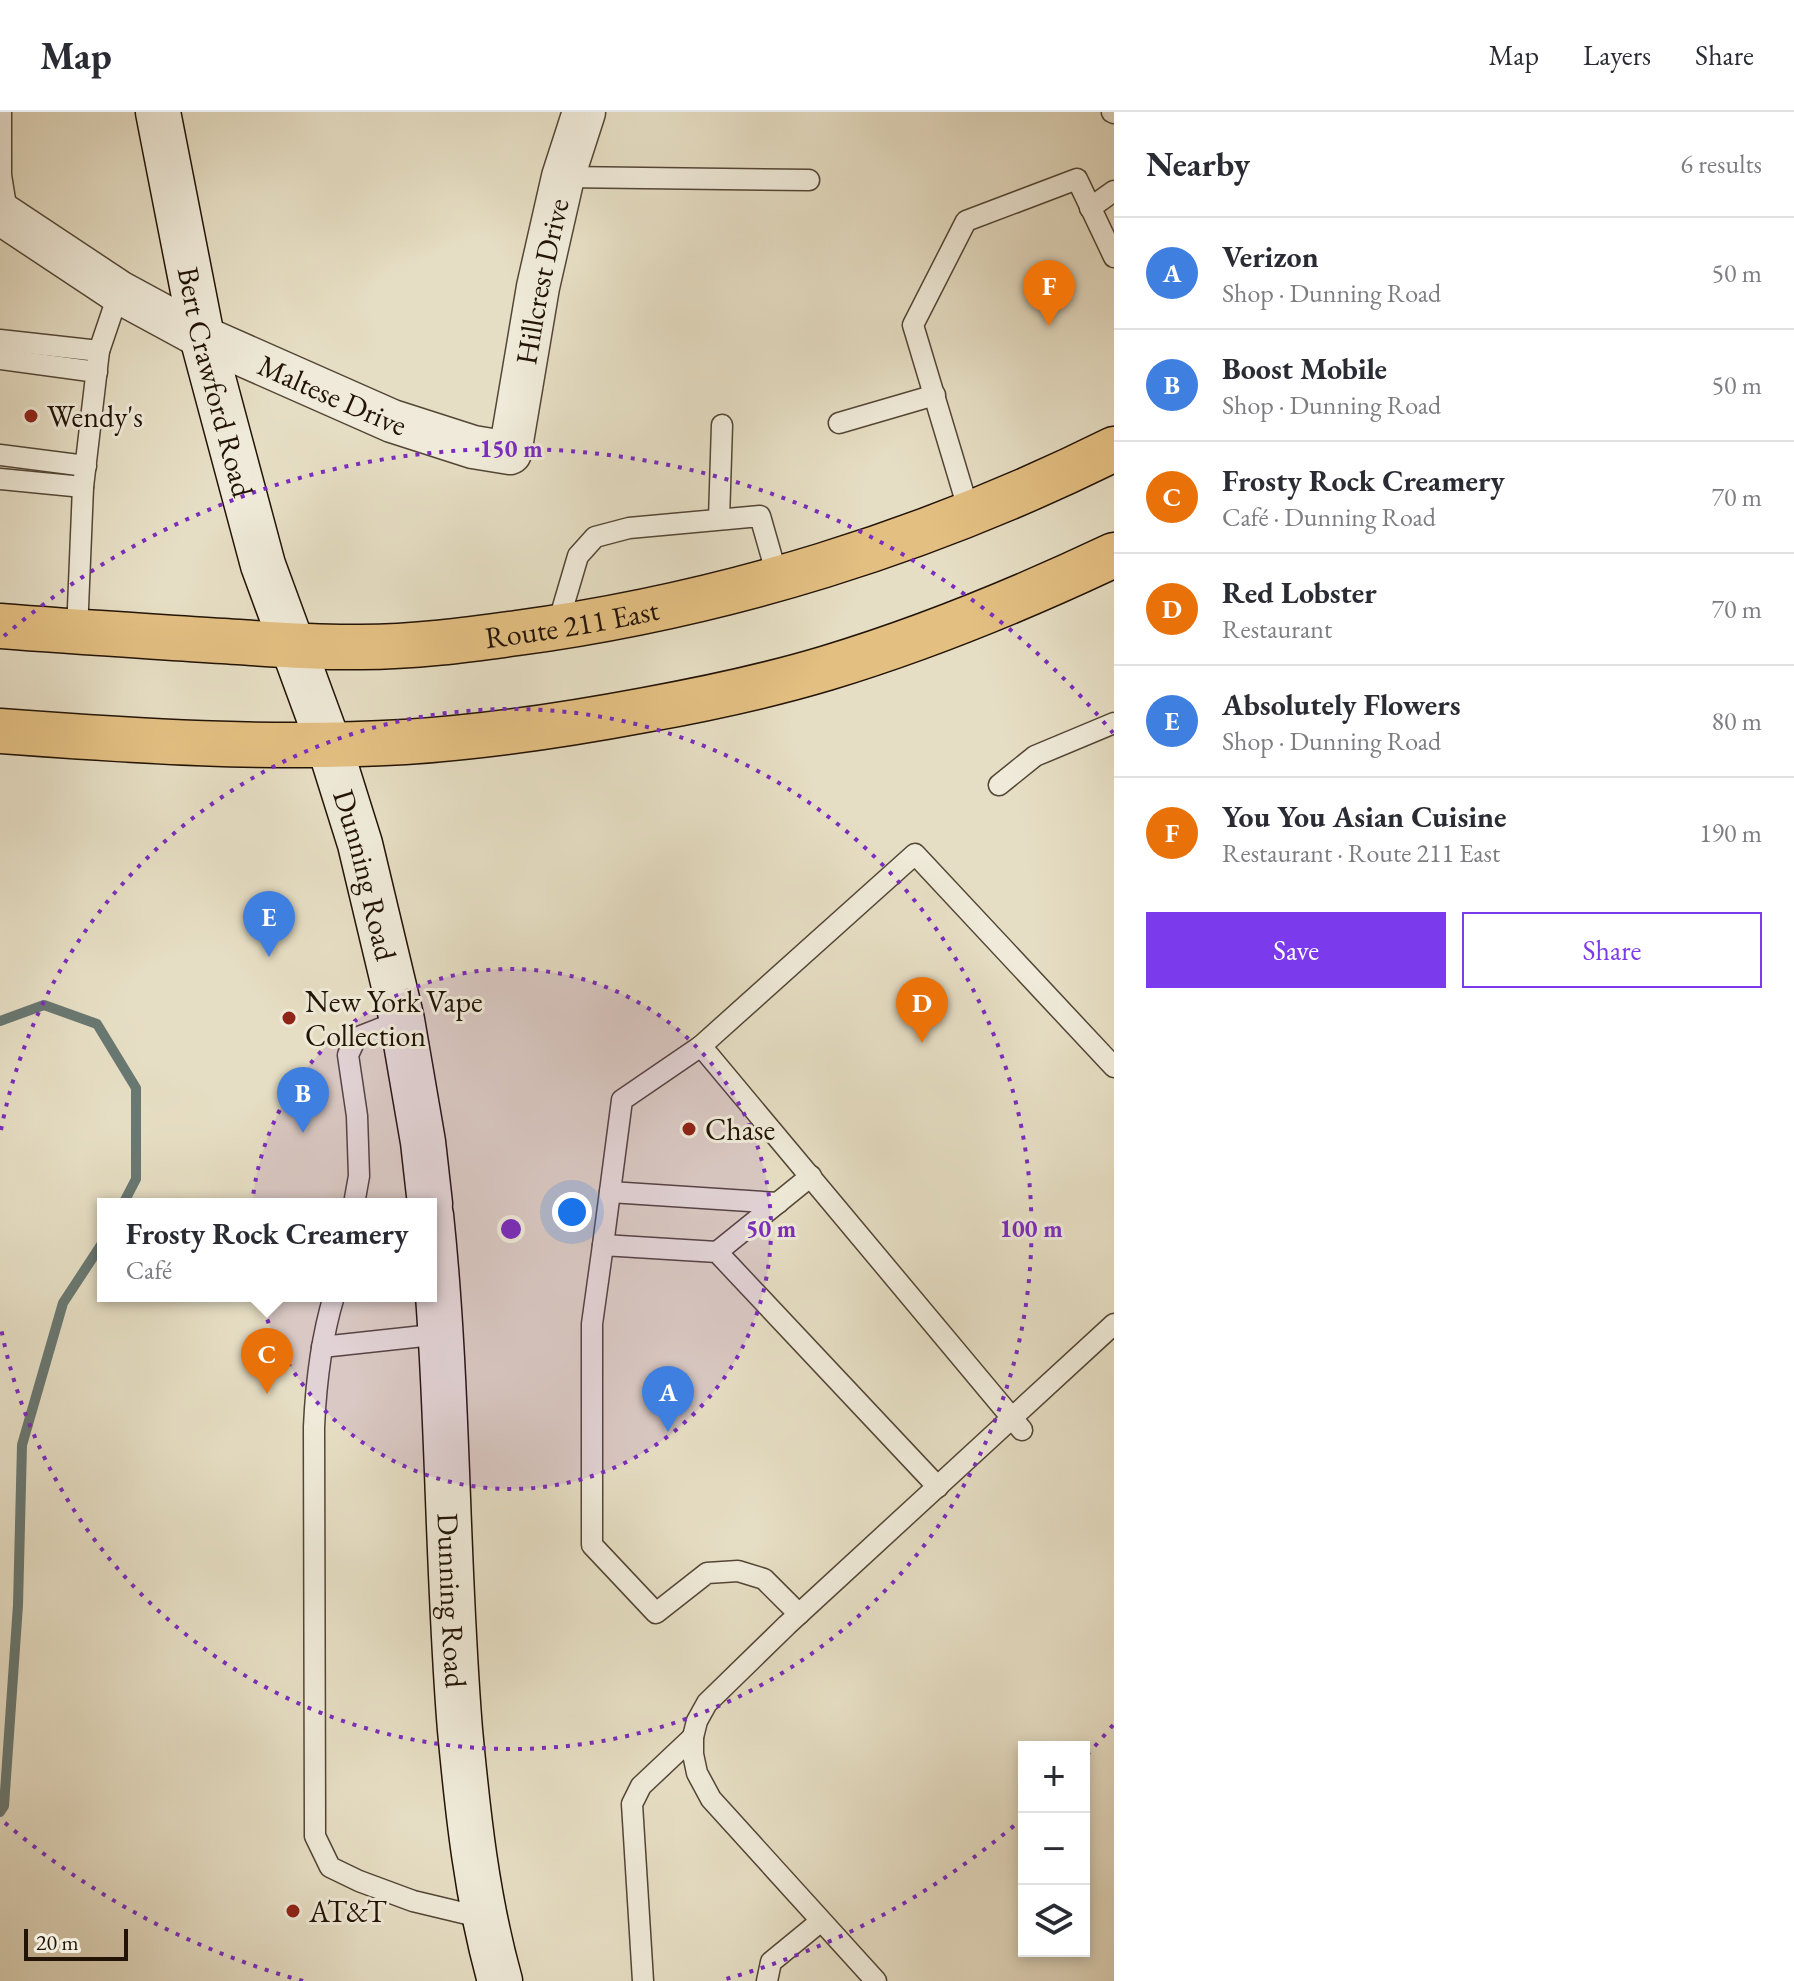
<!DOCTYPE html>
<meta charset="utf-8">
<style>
body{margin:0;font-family:"EB Garamond",serif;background:#f7f7f7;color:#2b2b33}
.controls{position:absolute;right:24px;bottom:24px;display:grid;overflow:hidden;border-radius:0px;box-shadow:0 4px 12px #0003}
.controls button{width:72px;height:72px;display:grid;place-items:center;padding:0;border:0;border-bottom:2px solid #e1e1e2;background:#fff;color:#2b2b33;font:40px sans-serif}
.scale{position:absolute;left:24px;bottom:20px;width:104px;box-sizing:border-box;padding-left:8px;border:4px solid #221305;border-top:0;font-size:22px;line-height:28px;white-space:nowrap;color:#221305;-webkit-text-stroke:6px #efead9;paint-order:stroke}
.you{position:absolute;left:572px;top:1100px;width:28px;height:28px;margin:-20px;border:6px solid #fff;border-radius:50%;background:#1a73e8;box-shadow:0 0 0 12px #1a73e833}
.badge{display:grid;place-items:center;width:52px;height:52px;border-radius:50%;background:#7c3aed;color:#fff;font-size:26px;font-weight:700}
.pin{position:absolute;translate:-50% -66px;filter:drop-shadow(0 2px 4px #0008)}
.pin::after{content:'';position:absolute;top:42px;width:28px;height:24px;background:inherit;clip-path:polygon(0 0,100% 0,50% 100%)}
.popup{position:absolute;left:97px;top:1086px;width:340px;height:104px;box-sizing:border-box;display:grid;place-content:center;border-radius:0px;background:#fff;filter:drop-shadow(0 2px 6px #0005);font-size:26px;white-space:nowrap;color:#7c7c81}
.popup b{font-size:30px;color:#2b2b33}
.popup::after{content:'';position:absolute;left:50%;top:100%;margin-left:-16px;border:16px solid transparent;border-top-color:#fff}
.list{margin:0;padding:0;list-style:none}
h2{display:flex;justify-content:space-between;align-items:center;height:104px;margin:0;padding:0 32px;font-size:34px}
h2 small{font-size:26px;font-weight:400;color:#7c7c81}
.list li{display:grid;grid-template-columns:52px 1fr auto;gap:24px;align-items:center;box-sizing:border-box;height:112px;padding:0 32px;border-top:2px solid #e1e1e2}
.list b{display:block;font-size:30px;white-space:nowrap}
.list p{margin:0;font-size:26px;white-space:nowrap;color:#7c7c81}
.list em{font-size:26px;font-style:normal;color:#7c7c81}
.actions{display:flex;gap:16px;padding:24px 32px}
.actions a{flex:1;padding:18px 0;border:2px solid #7c3aed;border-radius:0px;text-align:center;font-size:28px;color:#7c3aed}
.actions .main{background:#7c3aed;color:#fff}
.icon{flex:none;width:44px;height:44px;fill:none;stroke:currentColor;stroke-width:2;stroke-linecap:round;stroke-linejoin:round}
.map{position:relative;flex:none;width:1114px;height:1869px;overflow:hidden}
header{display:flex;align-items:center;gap:48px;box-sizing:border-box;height:112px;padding:0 40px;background:#fff;border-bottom:2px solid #e1e1e2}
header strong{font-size:38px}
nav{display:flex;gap:44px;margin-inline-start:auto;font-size:28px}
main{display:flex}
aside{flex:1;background:#fff}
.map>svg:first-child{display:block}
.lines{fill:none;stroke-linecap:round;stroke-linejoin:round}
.stream{stroke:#697872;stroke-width:10}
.lane-casing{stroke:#534635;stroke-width:23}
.street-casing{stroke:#534635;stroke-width:45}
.secondary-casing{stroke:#221305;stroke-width:47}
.primary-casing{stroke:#221305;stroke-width:47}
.lane{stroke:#efead9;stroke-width:20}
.street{stroke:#efead9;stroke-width:42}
.secondary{stroke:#efead9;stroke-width:44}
.primary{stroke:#e3bf82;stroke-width:44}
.ring{fill:none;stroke:#7b2cbf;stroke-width:4;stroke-dasharray:4 8}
.poi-dot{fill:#8f2418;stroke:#efead9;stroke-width:3}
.labels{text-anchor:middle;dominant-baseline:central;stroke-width:6;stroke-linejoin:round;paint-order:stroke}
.street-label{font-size:30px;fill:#221305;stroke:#efead9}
.poi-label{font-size:30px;fill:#221305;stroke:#efead9;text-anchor:start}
.centre{fill:#7b2cbf;stroke:#efead9;stroke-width:4}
.ring-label{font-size:24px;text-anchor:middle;font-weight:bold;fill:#7b2cbf;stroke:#efead9;stroke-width:6;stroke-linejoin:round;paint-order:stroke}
</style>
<header>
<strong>Map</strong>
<nav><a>Map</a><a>Layers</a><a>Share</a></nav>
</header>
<main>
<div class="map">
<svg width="1114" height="1869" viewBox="0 0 1114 1869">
<rect width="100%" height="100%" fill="#e6dec4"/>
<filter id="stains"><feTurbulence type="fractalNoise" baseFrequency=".0025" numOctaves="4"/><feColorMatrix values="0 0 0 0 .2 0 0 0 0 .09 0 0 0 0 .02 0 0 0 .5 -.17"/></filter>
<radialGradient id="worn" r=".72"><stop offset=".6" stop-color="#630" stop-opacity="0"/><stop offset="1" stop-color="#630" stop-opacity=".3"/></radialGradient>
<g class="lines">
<g class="stream">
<polyline points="0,909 44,893 97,912 136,976 136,1067 123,1092"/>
<polyline points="0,1700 4,1694 18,1493 22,1333 63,1191 103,1130"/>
</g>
<g class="lane-casing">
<g id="lane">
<polyline points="1,0 1,63 8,106"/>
<polyline points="1112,0 1114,1"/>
<polyline points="563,65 809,68"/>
<polyline points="1090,96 1114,79"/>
<polyline points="0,228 99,239"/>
<polyline points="0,247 97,260"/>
<polyline points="839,311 935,283"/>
<polyline points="0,343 86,354"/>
<polyline points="0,367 83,375"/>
<polyline points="970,403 913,213 966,109 1077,67 1114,145"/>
<polyline points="719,407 722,313"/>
<polyline points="557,515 578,444 595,425 629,416 760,404 778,467"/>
<polyline points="77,520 83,375 99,239 119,180"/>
<polyline points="999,673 1035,644 1114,611"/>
<polyline points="610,1080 778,1091"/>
<polyline points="354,1092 359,1064 357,1004 348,943 356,926 402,908"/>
<polyline points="603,1133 622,988 701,934"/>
<polyline points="717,1140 811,1064"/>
<path d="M334 1184C321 1227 316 1270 314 1315L315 1724 330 1755 359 1769 413 1789 484 1806"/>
<polyline points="322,1235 442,1222"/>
<polyline points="1022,1318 701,934 915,742 1114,955"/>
<polyline points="799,1502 764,1467 738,1459 707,1461 656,1501 592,1433 592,1212 603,1133 717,1140 938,1375"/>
<polyline points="643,1869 632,1692 641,1674 693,1625"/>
<polyline points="767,1869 771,1850 821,1809"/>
<polyline points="876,1869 711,1687 697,1661 693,1642 693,1625 697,1609 707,1591 787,1513 1114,1212"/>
</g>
</g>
<g class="street-casing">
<g id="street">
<path id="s1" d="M0 101 119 180 202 225 392 309 473 335 510 341 538 175 563 65 584 0"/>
</g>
</g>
<g class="secondary-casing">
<g id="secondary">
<path id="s2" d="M158 0 202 225 263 453 329 633 360 732 402 908 423 1030 430 1092"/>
<path id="s3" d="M431 1103C449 1274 446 1446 460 1618 468 1703 477 1787 500 1869"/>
</g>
</g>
<g class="primary-casing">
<g id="primary">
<path id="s4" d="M0 514C74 520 148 524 223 529 269 532 315 536 361 535 414 535 466 528 517 521 724 493 927 430 1114 337"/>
<path d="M0 619C135 629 270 638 405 630 485 625 565 613 645 598 706 587 767 574 827 556 926 526 1021 487 1114 443"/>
</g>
</g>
<use href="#lane" class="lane"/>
<use href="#street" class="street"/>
<use href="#secondary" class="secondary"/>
<use href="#primary" class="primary"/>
</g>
<circle cx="511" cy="1117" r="260" fill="#7b2cbf" fill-opacity=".12"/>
<g class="ring">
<circle cx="511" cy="1117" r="260"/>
<path d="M1 1018A520 520 0 1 1 1 1216"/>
<path d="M1113 1613A780 780 0 0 1 1086 1644M1023 1706A780 780 0 0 1 719 1869M303 1869A780 780 0 0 1 4 1710M4 524A780 780 0 0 1 1113 621"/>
</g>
<g class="poi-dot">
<circle cx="31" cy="304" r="8"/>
<circle cx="289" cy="906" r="8"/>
<circle cx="689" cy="1017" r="8"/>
<circle cx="293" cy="1799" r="8"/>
</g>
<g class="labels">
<g class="street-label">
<text stroke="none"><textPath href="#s1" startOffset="742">Hillcrest Drive</textPath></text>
<text stroke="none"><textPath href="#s2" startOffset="276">Bert Crawford Road</textPath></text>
<text stroke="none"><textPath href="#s1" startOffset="380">Maltese Drive</textPath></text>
<text stroke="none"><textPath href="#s4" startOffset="574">Route 211 East</textPath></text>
<text stroke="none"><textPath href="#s2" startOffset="792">Dunning Road</textPath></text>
<text stroke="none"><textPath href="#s3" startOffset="386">Dunning Road</textPath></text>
</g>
<g class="poi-label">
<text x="47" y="304">Wendy's</text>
<text x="305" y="889">New York Vape<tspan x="305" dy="34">Collection</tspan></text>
<text x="705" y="1017">Chase</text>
<text x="309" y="1799">AT&amp;T</text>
</g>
</g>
<circle cx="511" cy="1117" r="12" class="centre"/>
<g class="ring-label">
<text x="511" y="345">150 m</text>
<text x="771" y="1125">50 m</text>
<text x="1031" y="1125">100 m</text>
</g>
<rect width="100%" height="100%" filter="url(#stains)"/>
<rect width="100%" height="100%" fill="url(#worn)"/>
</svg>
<div class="controls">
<button>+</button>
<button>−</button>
<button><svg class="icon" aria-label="layers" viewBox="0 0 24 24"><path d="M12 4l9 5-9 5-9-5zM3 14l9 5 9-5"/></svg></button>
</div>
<div class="scale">20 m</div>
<div class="you"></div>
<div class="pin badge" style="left:668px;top:1320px;background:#3f7fe0">A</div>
<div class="pin badge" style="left:303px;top:1021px;background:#3f7fe0">B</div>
<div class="pin badge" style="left:267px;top:1282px;background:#e8710a">C</div>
<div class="popup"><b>Frosty Rock Creamery</b>Café</div>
<div class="pin badge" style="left:922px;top:931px;background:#e8710a">D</div>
<div class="pin badge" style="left:269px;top:845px;background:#3f7fe0">E</div>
<div class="pin badge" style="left:1049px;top:214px;background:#e8710a">F</div>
</div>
<aside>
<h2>Nearby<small>6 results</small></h2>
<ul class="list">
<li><span class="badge" style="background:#3f7fe0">A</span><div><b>Verizon</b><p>Shop · Dunning Road</p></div><em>50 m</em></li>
<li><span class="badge" style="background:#3f7fe0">B</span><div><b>Boost Mobile</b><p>Shop · Dunning Road</p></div><em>50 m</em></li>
<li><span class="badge" style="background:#e8710a">C</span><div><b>Frosty Rock Creamery</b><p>Café · Dunning Road</p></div><em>70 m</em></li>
<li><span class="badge" style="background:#e8710a">D</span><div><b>Red Lobster</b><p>Restaurant</p></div><em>70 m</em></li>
<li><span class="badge" style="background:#3f7fe0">E</span><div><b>Absolutely Flowers</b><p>Shop · Dunning Road</p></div><em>80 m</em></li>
<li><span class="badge" style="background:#e8710a">F</span><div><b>You You Asian Cuisine</b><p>Restaurant · Route 211 East</p></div><em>190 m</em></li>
</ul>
<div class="actions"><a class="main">Save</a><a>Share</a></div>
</aside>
</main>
